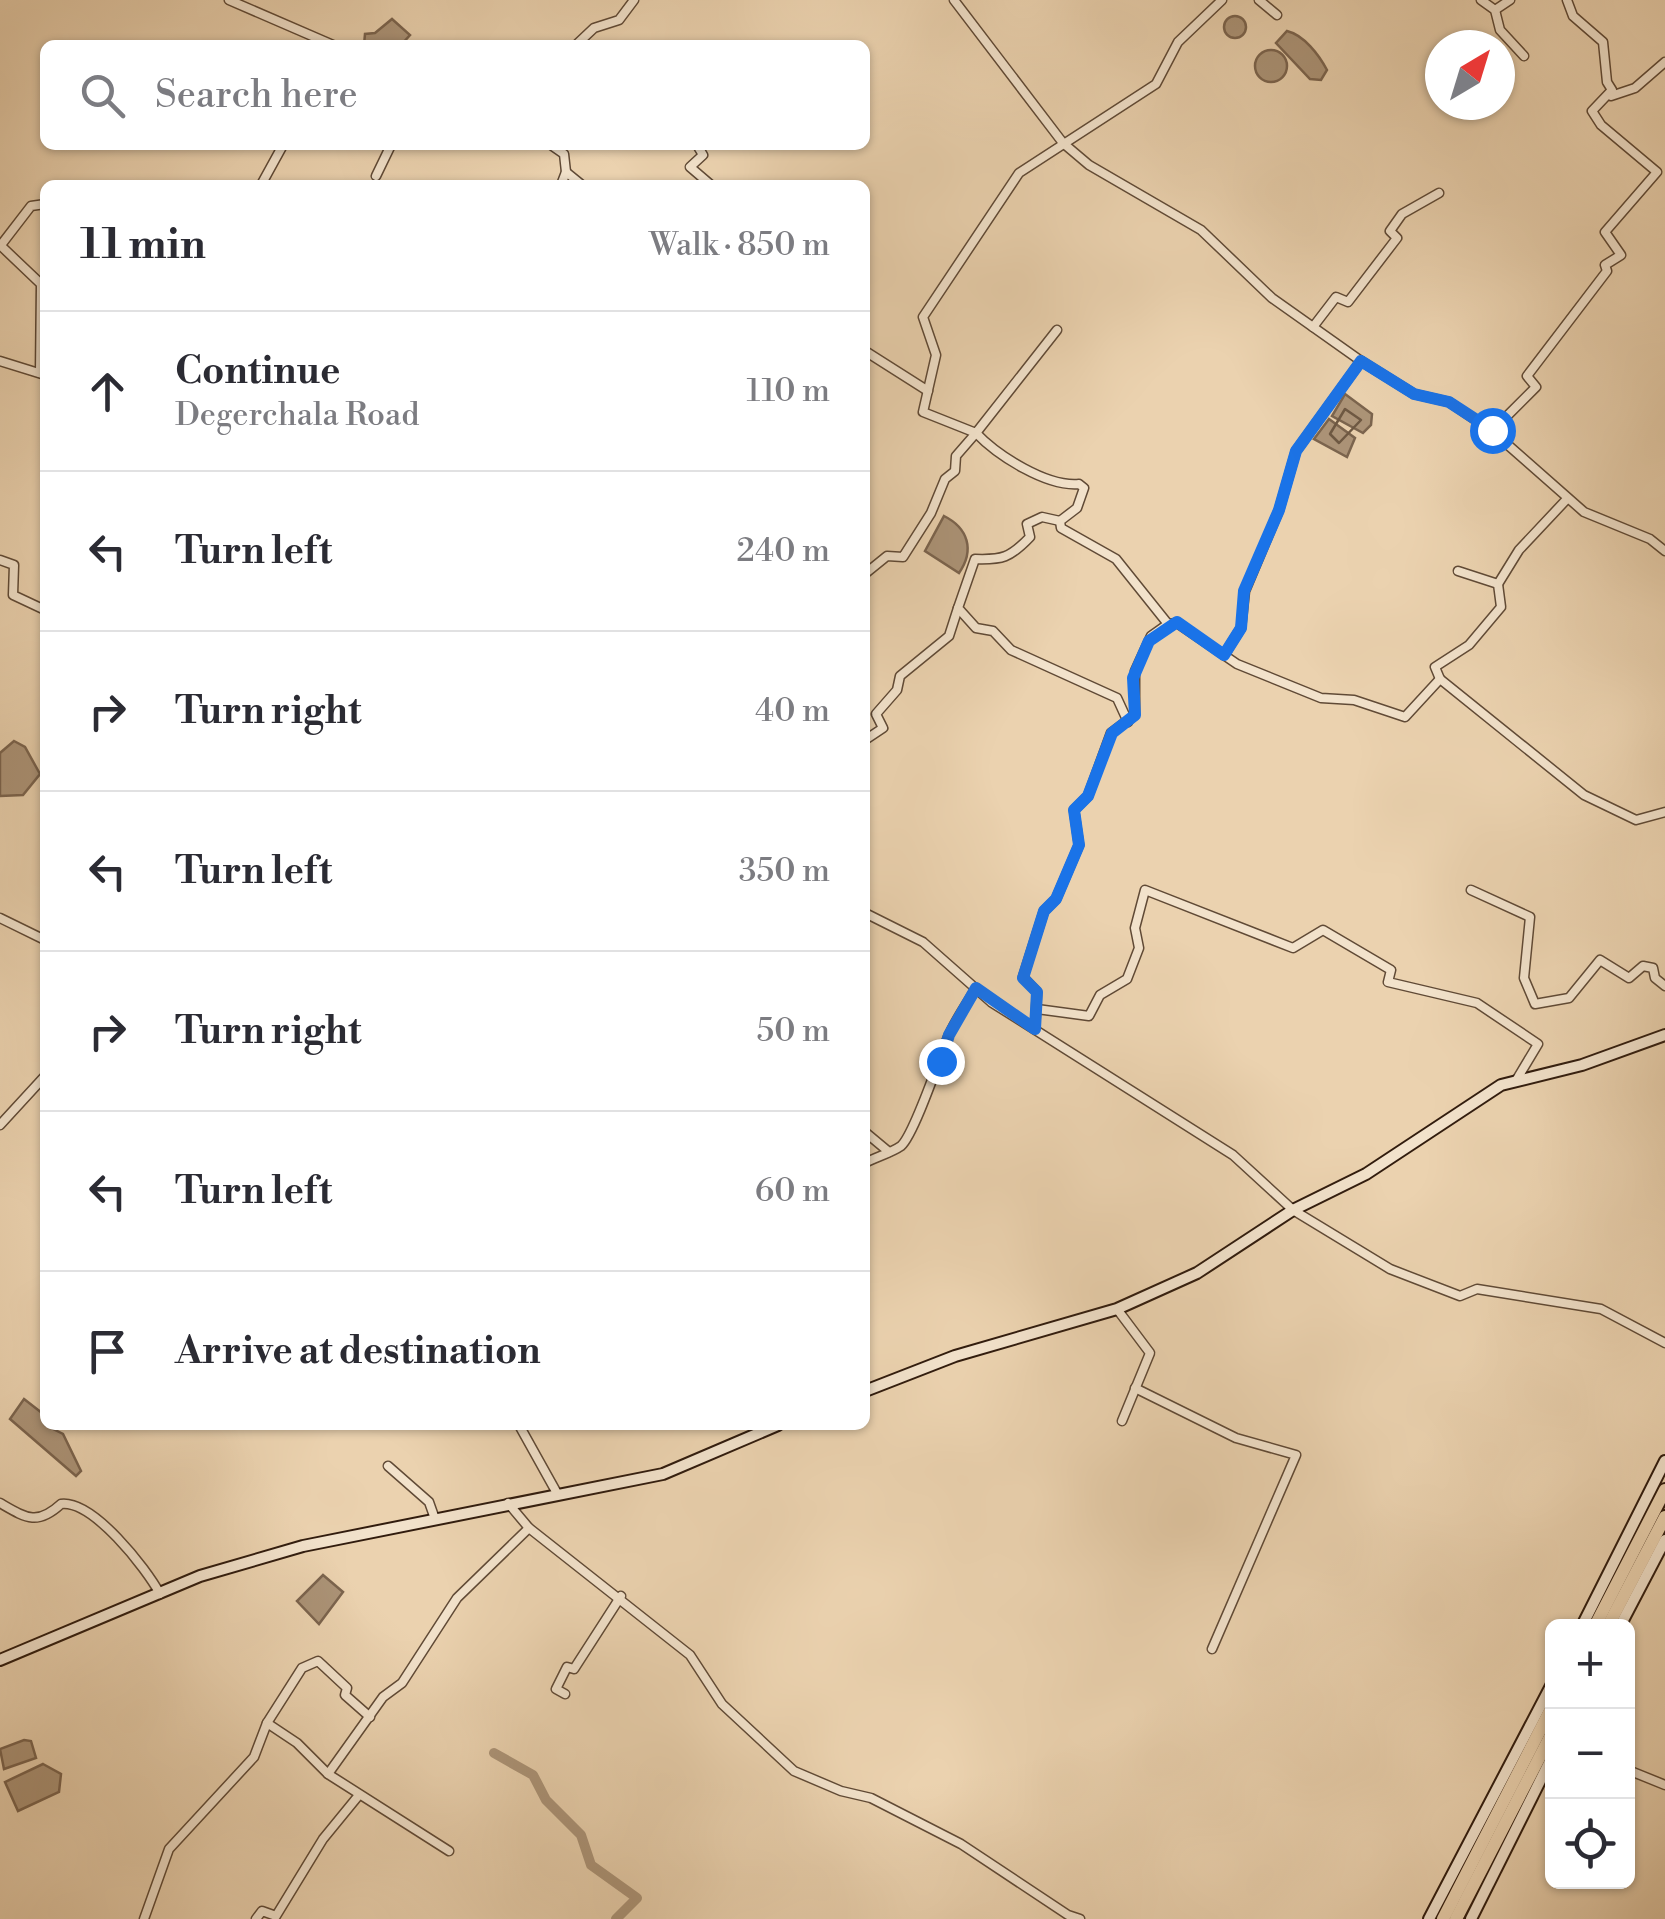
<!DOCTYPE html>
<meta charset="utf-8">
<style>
body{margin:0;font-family:"Libre Bodoni",serif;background:#f2f2f3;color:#2b2b33}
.controls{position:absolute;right:30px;bottom:30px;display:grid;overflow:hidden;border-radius:15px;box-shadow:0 2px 8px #0004}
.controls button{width:90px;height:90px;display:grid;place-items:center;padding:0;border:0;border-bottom:2px solid #e1e1e2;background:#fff;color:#2b2b33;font:50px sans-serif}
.compass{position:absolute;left:1425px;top:30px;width:90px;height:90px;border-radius:50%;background:#fff;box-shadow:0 2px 8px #0004;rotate:38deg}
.stop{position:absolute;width:30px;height:30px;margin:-22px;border:8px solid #1a73e8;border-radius:50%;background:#fff}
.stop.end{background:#1a73e8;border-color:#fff;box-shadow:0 2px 10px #0008}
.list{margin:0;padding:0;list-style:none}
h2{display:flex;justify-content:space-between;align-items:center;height:130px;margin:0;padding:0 40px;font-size:42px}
h2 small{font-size:32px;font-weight:400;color:#7c7c81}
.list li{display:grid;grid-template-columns:65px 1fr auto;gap:30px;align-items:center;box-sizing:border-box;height:160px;padding:0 40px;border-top:2px solid #e1e1e2}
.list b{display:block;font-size:38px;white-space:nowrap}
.list p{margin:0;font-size:32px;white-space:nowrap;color:#7c7c81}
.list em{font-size:32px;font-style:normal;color:#7c7c81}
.icon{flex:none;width:55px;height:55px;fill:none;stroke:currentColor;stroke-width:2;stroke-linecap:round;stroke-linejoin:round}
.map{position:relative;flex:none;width:1665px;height:1919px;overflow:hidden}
.search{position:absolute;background:#fff;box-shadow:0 2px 8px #0004;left:40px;top:40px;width:830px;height:110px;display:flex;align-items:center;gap:25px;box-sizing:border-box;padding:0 35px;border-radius:15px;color:#7c7c81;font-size:38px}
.panel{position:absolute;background:#fff;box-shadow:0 2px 8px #0004;left:40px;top:180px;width:830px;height:1250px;border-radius:15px}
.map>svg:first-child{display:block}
.water{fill:#ac9478;stroke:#7b644e;stroke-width:2.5}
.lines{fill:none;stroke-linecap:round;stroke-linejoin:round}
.shore{stroke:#6e5843;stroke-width:2.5}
.canal{stroke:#ac9478;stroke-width:10}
.minor-casing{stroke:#604a36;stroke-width:11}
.secondary-casing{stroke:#311c0e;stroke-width:14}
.trunk-casing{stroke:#311c0e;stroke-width:16}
.minor{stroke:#f2e2cb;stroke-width:8}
.secondary{stroke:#f2e2cb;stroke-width:10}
.trunk{stroke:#ebd2af;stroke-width:12}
.route{stroke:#1a73e8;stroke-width:12}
</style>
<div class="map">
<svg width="1665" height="1919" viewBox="0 0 1665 1919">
<rect width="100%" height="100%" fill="#ebd2af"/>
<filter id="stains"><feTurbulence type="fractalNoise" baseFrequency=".002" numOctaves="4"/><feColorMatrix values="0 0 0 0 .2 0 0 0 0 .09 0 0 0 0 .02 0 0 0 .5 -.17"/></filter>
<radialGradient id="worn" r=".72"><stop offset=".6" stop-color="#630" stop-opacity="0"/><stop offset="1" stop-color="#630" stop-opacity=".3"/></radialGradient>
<g class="water">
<circle cx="1235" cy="27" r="11"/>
<polygon points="392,19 410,35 401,45 364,45 365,34 375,33"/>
<path d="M1287 31C1304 35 1319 55 1327 70L1321 80 1310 79 1276 43Z"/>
<circle cx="1271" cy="66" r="16"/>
<polygon points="1345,394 1372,414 1371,425 1363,433 1332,416"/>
<polygon points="1329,419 1355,438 1347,457 1314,439"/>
<path d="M944 516C968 528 975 550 959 573L925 551Z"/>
<polygon points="14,741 25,747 40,774 23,795 0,796 0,753"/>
<polygon points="24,1399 42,1413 45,1425 63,1434 81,1471 76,1476 10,1419"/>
<polygon points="323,1575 343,1592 319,1624 297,1601"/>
<polygon points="24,1740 31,1741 36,1758 4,1769 0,1749"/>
<polygon points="43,1764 61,1774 59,1792 18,1811 5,1782"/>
</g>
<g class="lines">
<polygon class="shore" points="1345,409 1361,420 1339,443 1330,434"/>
<polyline class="canal" points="494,1753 533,1775 546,1800 581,1835 591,1865 637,1898 616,1919"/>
<g class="minor-casing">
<g id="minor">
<polyline points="229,0 333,45"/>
<polyline points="954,0 1063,143 1089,165 1201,230 1272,298 1361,361 1414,394 1449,402 1492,431 1584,512 1650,539 1665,551"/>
<polyline points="1259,0 1277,15"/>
<polyline points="1481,0 1495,10 1500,30 1524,56"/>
<polyline points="1495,10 1510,0"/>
<polyline points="576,45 594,28 619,20 634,0"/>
<polyline points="1611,96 1635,88 1665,62"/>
<polyline points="551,145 564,154 566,172 561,185"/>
<polyline points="697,145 703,155 690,167 711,185"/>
<polyline points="566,172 582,185"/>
<polyline points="376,176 391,145"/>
<polyline points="261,185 283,145"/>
<polyline points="0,245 41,284 40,373"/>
<polyline points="1,245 31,206 45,204"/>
<polyline points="1313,327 1336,297 1348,302 1397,238 1390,231 1402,214 1439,193"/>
<polyline points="1057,330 976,433 923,412 936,355 923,317 1019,173 1156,84 1178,42 1222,0"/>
<polyline points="865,351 928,391"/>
<polyline points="0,361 45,375"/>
<polyline points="1492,431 1536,387 1527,376 1607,271 1605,265 1621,255 1605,232 1657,172 1601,125 1592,111 1612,90 1607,82 1603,42 1573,16 1567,0"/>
<path d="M1060 521 1042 517 1027 524 1030 537C1010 558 1002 560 975 559L958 608 976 628 993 631 1011 650 1117 698 1128 722"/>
<polyline points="0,560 14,565 13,595 45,610"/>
<path d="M866 573 887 556 903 557 931 513 945 479 955 471 956 456 976 433C998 456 1047 487 1079 484L1084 488 1077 508 1060 521 1061 528 1116 559 1168 624 1177 623 1237 664 1321 698 1354 700 1405 717 1440 679 1584 795 1636 820 1665 812"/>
<polyline points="1498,584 1519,550 1566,500"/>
<polyline points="1224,655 1241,628 1245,591 1279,510 1296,451 1361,361"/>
<polyline points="1440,679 1435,667 1469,645 1501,607 1498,584 1458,571"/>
<polyline points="865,740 883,728 876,714 897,690 900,676 949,636 958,608"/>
<polyline points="1471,890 1530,917 1524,978 1535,1004 1569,998 1600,960 1629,978 1643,966 1653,968 1655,978 1665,986"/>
<polyline points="865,913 923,942 991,1002 1233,1155 1293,1210 1390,1269 1460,1296 1477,1289 1601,1309 1665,1343"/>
<polyline points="0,918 45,940"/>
<polyline points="1037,1009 1089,1016 1100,995 1127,979 1139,948 1135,928 1145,890 1293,948 1323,930 1391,970 1388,982 1477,1003 1538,1044 1517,1079"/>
<polyline points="1035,1029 1037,992 1023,977 1044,911 1056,899 1079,845 1074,810 1088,796 1111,733 1135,715 1135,671 1151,636 1168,624"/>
<polyline points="0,1125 45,1076"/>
<polyline points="865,1132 889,1152"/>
<path d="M865 1163C876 1157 891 1153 901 1146 914 1135 940 1057 948 1037 955 1020 967 1004 976 988"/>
<polyline points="1117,1309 1150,1353 1122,1421"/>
<polyline points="1135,1388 1236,1438 1296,1455 1212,1649"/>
<polyline points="519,1425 558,1495"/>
<polyline points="388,1466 429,1502 435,1519"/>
<path d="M0 1503C26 1518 37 1526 61 1504 93 1500 146 1568 160 1594"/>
<polyline points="508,1503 529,1528 690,1655 722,1704 794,1771 841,1791 871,1798 961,1844 1068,1915 1080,1919"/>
<polyline points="565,1694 556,1689 567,1667 574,1669 621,1596"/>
<polyline points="1628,1770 1665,1785"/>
<polyline points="328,1774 297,1743 267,1723 302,1668 318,1661 347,1688 345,1695 370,1717"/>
<polyline points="449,1851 328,1774 383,1697 402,1683 457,1598 529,1528"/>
<polyline points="144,1919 169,1849 254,1757 267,1723"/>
<polyline points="256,1919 262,1911 276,1916 323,1839 359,1795"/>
</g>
</g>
<g class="secondary-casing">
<g id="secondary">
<polyline points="865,1391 955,1356 1117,1309 1197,1273 1293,1210 1366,1174 1501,1085 1582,1065 1665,1035"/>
<polyline points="1582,1626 1665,1461"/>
<polyline points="1620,1626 1665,1540"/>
<polyline points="0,1660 200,1576 303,1546 663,1474 778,1425"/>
<polyline points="1429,1919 1552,1684"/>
<polyline points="1471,1919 1552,1757"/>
</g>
</g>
<g class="trunk-casing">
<g id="trunk">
<polyline points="1595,1626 1665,1490"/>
<polyline points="1608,1626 1665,1517"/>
<polyline points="1443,1919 1552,1707"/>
<polyline points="1456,1919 1552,1733"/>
</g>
</g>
<use href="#minor" class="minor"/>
<use href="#secondary" class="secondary"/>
<use href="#trunk" class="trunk"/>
</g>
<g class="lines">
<polyline class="route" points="941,1061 949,1035 976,988 1035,1029 1037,992 1023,978 1044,911 1056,899 1079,845 1074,810 1088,796 1112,733 1135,715 1133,678 1149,641 1177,622 1224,655 1241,628 1244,591 1279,510 1296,451 1361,361 1414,394 1449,402 1492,430"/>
</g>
<rect width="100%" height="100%" filter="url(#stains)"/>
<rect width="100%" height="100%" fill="url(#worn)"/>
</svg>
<div class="controls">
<button>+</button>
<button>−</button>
<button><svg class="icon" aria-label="locate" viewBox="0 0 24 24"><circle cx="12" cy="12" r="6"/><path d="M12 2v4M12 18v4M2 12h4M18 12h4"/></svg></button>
</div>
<svg class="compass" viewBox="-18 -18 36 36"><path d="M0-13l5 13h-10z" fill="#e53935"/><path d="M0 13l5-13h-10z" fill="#7c7c81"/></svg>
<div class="stop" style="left:1492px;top:430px"></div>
<div class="stop end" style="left:941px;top:1061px"></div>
<div class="search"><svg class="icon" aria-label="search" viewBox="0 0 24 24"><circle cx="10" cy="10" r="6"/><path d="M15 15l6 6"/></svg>Search here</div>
<section class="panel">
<h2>11 min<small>Walk · 850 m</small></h2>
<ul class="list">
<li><svg class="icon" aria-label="ahead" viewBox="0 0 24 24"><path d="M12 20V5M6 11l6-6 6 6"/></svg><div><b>Continue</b><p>Degerchala Road</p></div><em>110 m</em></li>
<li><svg class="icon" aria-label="left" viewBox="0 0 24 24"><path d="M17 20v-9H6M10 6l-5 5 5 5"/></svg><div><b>Turn left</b></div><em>240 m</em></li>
<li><svg class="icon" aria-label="right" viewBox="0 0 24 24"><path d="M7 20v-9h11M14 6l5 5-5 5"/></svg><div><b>Turn right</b></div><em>40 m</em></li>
<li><svg class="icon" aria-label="left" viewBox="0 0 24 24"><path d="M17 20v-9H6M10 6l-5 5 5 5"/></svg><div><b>Turn left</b></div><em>350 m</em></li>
<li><svg class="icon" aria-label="right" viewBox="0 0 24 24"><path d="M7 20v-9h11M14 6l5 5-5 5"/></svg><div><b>Turn right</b></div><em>50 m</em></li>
<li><svg class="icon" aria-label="left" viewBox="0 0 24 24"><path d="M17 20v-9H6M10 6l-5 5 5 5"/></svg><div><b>Turn left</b></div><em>60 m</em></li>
<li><svg class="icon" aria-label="arrive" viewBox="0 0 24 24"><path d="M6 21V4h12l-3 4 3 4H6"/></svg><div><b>Arrive at destination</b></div></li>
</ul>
</section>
</div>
